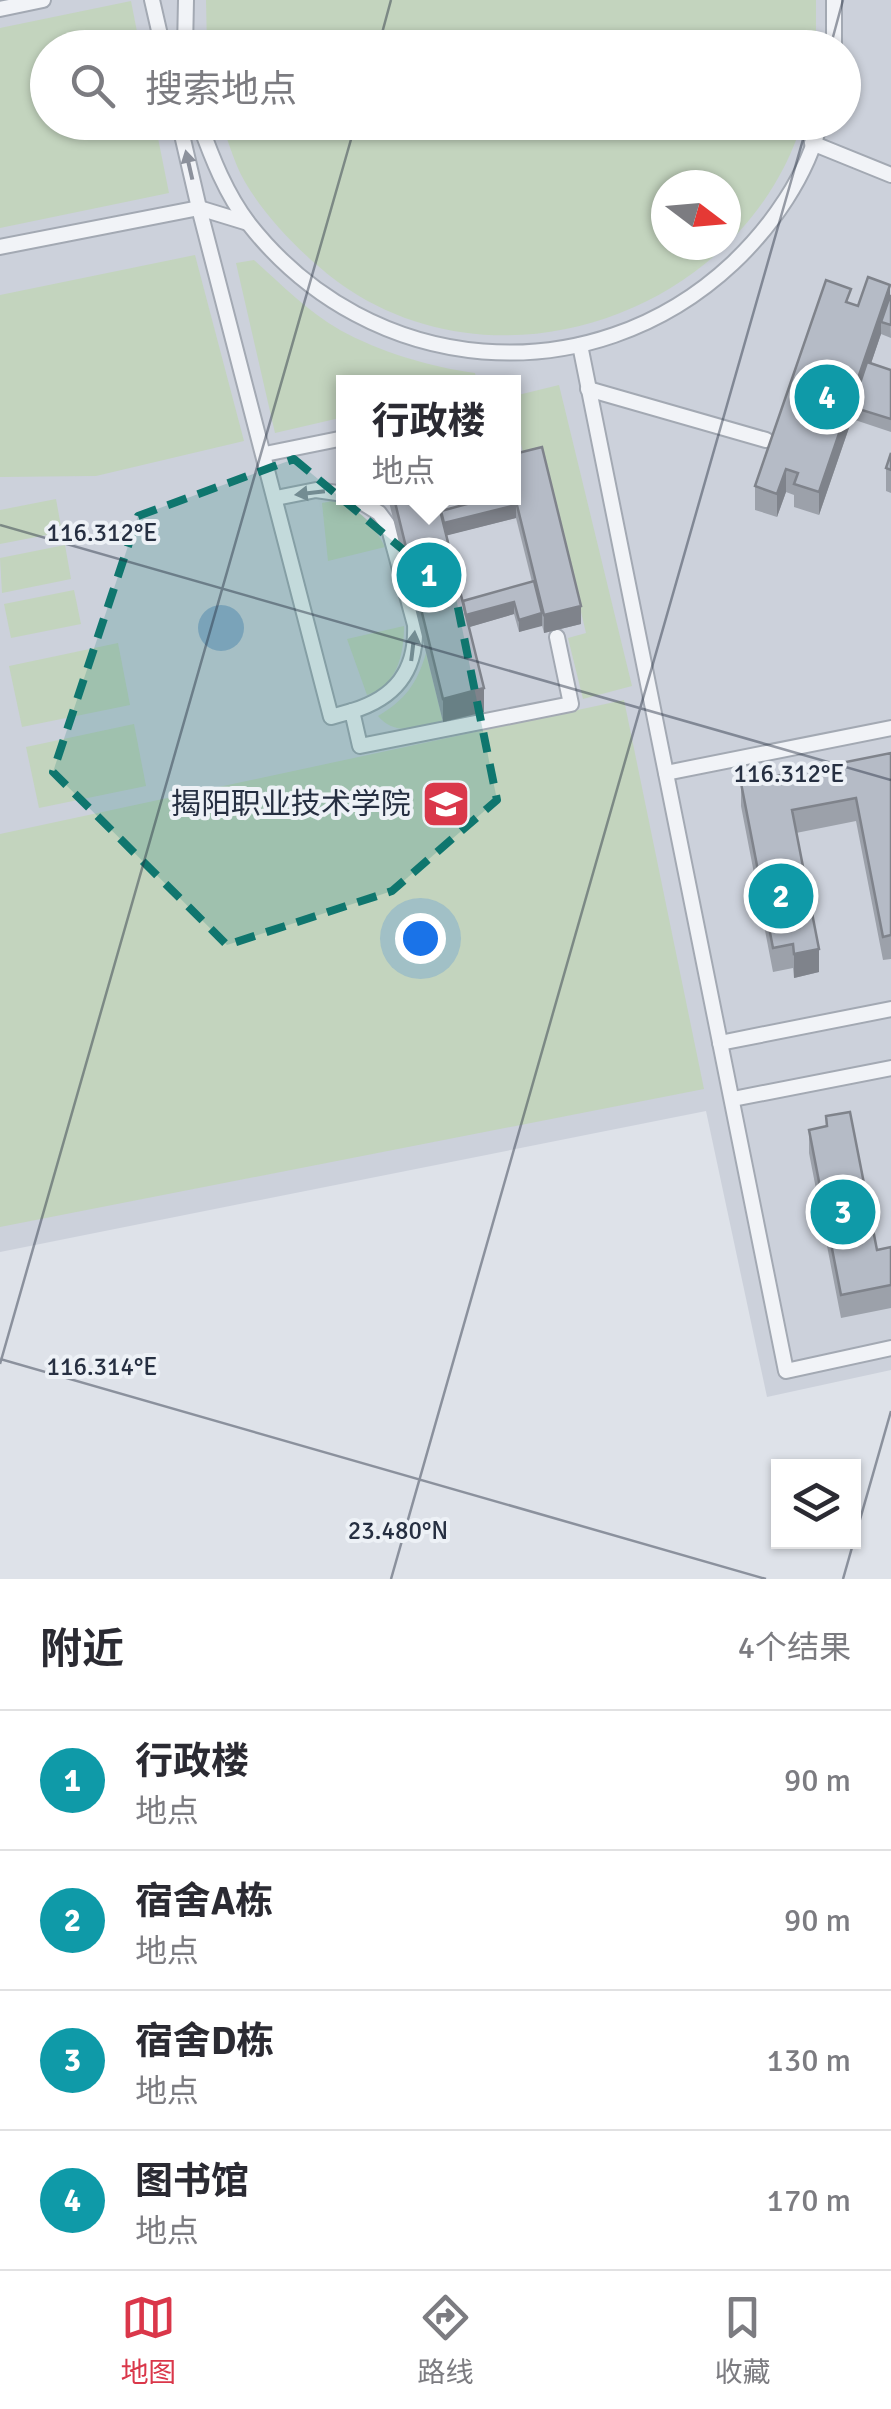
<!DOCTYPE html>
<html lang="zh">
<meta charset="utf-8">
<style>
body{margin:0;font-family:Signika,"Noto Sans SC",sans-serif;background:#f2f2f3;color:#2b2b33}
.controls{position:absolute;right:30px;bottom:30px;display:grid;overflow:hidden;border-radius:0px;box-shadow:0 2px 8px #0004}
.controls button{width:90px;height:90px;display:grid;place-items:center;padding:0;border:0;border-bottom:2px solid #e1e1e2;background:#fff;color:#2b2b33;font:50px sans-serif}
.compass{position:absolute;left:651px;top:170px;width:90px;height:90px;border-radius:50%;background:#fff;box-shadow:0 2px 8px #0004;rotate:106deg}
.you{position:absolute;left:420px;top:938px;width:35px;height:35px;margin:-25px;border:8px solid #fff;border-radius:50%;background:#1a73e8;box-shadow:0 0 0 15px #1a73e833}
.badge{display:grid;place-items:center;width:65px;height:65px;border-radius:50%;background:#da374a;color:#fff;font-size:32px;font-weight:700}
.pin{position:absolute;translate:-50% -50%;border:5px solid #fff;box-shadow:0 2px 10px #0006}
.popup{position:absolute;left:336px;top:375px;width:185px;height:130px;box-sizing:border-box;display:grid;place-content:center;border-radius:0px;background:#fff;filter:drop-shadow(0 2px 8px #0005);font-size:32px;white-space:nowrap;color:#7c7c81}
.popup b{font-size:38px;color:#2b2b33}
.popup::after{content:'';position:absolute;left:50%;top:100%;margin-left:-20px;border:20px solid transparent;border-top-color:#fff}
.list{margin:0;padding:0;list-style:none}
h2{display:flex;justify-content:space-between;align-items:center;height:130px;margin:0;padding:0 40px;font-size:42px}
h2 small{font-size:32px;font-weight:400;color:#7c7c81}
.list li{display:grid;grid-template-columns:65px 1fr auto;gap:30px;align-items:center;box-sizing:border-box;height:140px;padding:0 40px;border-top:2px solid #e1e1e2}
.list b{display:block;font-size:38px;white-space:nowrap}
.list p{margin:0;font-size:32px;white-space:nowrap;color:#7c7c81}
.list em{font-size:32px;font-style:normal;color:#7c7c81}
.icon{flex:none;width:55px;height:55px;fill:none;stroke:currentColor;stroke-width:2;stroke-linecap:round;stroke-linejoin:round}
.map{position:relative;flex:none;width:891px;height:1579px;overflow:hidden}
.search{position:absolute;background:#fff;box-shadow:0 2px 8px #0004;left:30px;right:30px;top:30px;height:110px;display:flex;align-items:center;gap:25px;box-sizing:border-box;padding:0 35px;border-radius:55px;color:#7c7c81;font-size:38px}
.sheet{height:690px;background:#fff}
nav{display:flex;justify-content:space-around;align-items:center;box-sizing:border-box;height:140px;border-top:2px solid #e1e1e2;background:#fff;font-size:28px;color:#7c7c81}
nav a{display:grid;justify-items:center;gap:5px}
nav .on{color:#da374a}
.map>svg:first-child{display:block}
.built{fill:#ccd1db;fill-rule:evenodd}
.green{fill:#c3d4be;fill-rule:evenodd}
.water{fill:#95aecc}
.lines{fill:none;stroke-linecap:round;stroke-linejoin:round}
.service-casing{stroke:#a3a9b3;stroke-width:18}
.service{stroke:#f1f3f7;stroke-width:14}
.wall{fill:#9ca1aa;fill-rule:evenodd}
.shaded-wall{fill:#7f838b}
.building{fill:#b5bbc6;stroke:#7f838b;stroke-width:2.5}
.oneway{fill:#8c919c}
.marked{fill:#0f766e;fill-opacity:0.2;stroke:#0f766e;stroke-width:8;stroke-dasharray:20 12;stroke-linejoin:round}
.ticks{fill:none;stroke:#262f41;stroke-width:2.5;stroke-opacity:0.45}
.labels{text-anchor:middle;dominant-baseline:central;stroke-width:8;stroke-linejoin:round;paint-order:stroke}
.poi-label{font-size:30px;fill:#262f41;stroke:#edf1f6;text-anchor:end}
.ticks-label{font-size:25px;text-anchor:middle;fill:#262f41;stroke:#edf1f6;stroke-width:8;stroke-linejoin:round;paint-order:stroke}
</style>
<div class="map">
<svg width="891" height="1579" viewBox="0 0 891 1579">
<rect width="100%" height="100%" fill="#dee2e9"/>
<path class="built" d="M0 0H891V1370L767 1397 706 1111 0 1252ZM48 48H844V122H48ZM666 185H726V245H666ZM344 382H514V498H344Z"/>
<g class="green">
<polygon points="206,0 816,0 816,48 207,48"/>
<polygon points="131,1 140,47 48,48 48,122 155,123 169,193 0,228 0,28"/>
<path d="M221 123 222 122 802 123C745 306 511 397 348 289 309 263 255 209 237 166 231 152 227 137 221 123ZM666 185H726V245H666Z"/>
<polygon points="195,255 244,441 96,476 0,477 0,295"/>
<path d="M254 260C281 284 308 312 340 330 380 352 430 367 475 373L477 382H344V417L275 433 236 263Z"/>
<polygon points="559,385 632,686 583,699 568,638 586,633 544,457 525,461 514,414 514,396"/>
<polygon points="56,499 62,532 0,544 0,510"/>
<path d="M332 501C359 506 373 524 385 547L328 561 322 503Z"/>
<polygon points="65,545 71,579 2,593 0,558"/>
<polygon points="74,590 81,624 11,638 4,604"/>
<path d="M404 626C404 654 397 686 367 695L347 639Z"/>
<polygon points="118,643 130,705 22,727 9,666"/>
<path d="M426 653 443 722C420 727 395 737 378 716 405 700 417 684 426 653Z"/>
<polygon points="624,700 704,1089 0,1227 0,834"/>
<polygon points="134,724 146,786 39,808 26,747"/>
</g>
<circle class="water" cx="221" cy="628" r="23"/>
<g class="lines">
<g class="service-casing">
<g id="service">
<polyline points="152,0 163,48"/>
<polyline points="834,0 834,48"/>
<polyline points="0,9 43,0"/>
<polyline points="185,48 186,0"/>
<polyline points="179,122 199,208 331,717 352,711 360,746 571,704 557,637"/>
<path d="M199 122C212 158 226 194 249 224 370 378 590 397 733 263 771 227 808 175 820 122"/>
<polyline points="812,143 891,175"/>
<polyline points="0,247 199,208 248,223"/>
<polyline points="580,345 786,1371 891,1348"/>
<polyline points="588,389 766,440"/>
<polyline points="265,454 344,438"/>
<polyline points="276,498 316,490 344,494"/>
<path d="M352 711C395 698 417 671 415 625L388 525 379 513 355 498"/>
<polyline points="666,773 891,728"/>
<polyline points="720,1043 891,1009"/>
<polyline points="733,1099 891,1068"/>
</g>
</g>
<use href="#service" class="service"/>
</g>
<g class="wall">
<polygon points="890,296 891,338 881,334 871,363 891,370 891,432 852,419 819,515 794,507 794,495 786,492 777,517 755,510 755,486 851,304 858,306"/>
<polygon points="886,468 891,470 891,493 886,491"/>
<path d="M388 498H437L441 511 486 499V498H514L581 624 544 633 542 625 519 632 514 614 469 627 484 712 443 722ZM516 518 532 582 463 601 447 535Z"/>
<polygon points="891,753 891,959 883,960 856,821 796,833 819,972 794,978 793,968 773,972 741,806 741,783"/>
<polygon points="826,1116 877,1250 891,1247 891,1308 841,1318 809,1153 809,1130 826,1126"/>
</g>
<g class="shaded-wall">
<polygon points="890,285 890,308 881,322 881,334 856,408 852,407 852,419 819,515 819,492"/>
<polygon points="786,469 786,492 777,517 777,494"/>
<polygon points="516,505 516,518 441,537 441,524"/>
<polygon points="514,602 514,614 463,629 463,616"/>
<polygon points="581,606 581,624 544,633 544,615"/>
<polygon points="542,613 542,626 519,632 519,620"/>
<polygon points="484,688 484,712 443,722 443,699"/>
<polygon points="819,949 819,972 794,978 794,954"/>
</g>
<g class="building">
<polygon points="868,277 890,285 819,492 794,484 798,473 786,469 777,494 755,486 826,280 851,289 846,302 858,306"/>
<polygon points="890,296 891,296 891,325 881,322"/>
<polygon points="867,362 891,370 891,419 852,407"/>
<polygon points="542,447 581,606 544,615 514,493 514,454"/>
<polygon points="891,453 891,470 886,468"/>
<polygon points="514,497 516,505 444,523 441,511 489,498"/>
<polygon points="394,498 437,498 484,688 443,699"/>
<polygon points="534,581 542,613 519,620 514,602 466,615 463,601"/>
<polygon points="891,753 891,935 883,937 856,798 792,810 819,949 794,954 793,944 773,948 741,783"/>
<polygon points="850,1112 877,1250 891,1247 891,1285 841,1295 809,1130 827,1126 826,1116"/>
</g>
<defs><path id="oneway-solid" d="M-6-.8H1V-3.2L6.5 0L1 3.2V.8H-6Z" transform="scale(2.5)"/></defs>
<g class="oneway">
<use href="#oneway-solid" transform="translate(189 165) rotate(-103)"/>
<use href="#oneway-solid" transform="translate(310 493) rotate(173)"/>
<use href="#oneway-solid" transform="translate(413 646) rotate(-83)"/>
</g>
<path class="marked" d="M294 459 455 593 497 800 392 891 227 945 53 772 138 516Z"/>
<path class="ticks" d="M378 48 391 0M830 48 843 0M0 525 891 780M0 1359 766 1579M0 1364 356 122M391 1579 808 122M843 1579 891 1411"/>
<defs>
<g id="university-square" transform="scale(2.5)"><rect x="-9" y="-9" width="18" height="18" rx="4" fill="#da374a" stroke="#edf1f6"/><path d="M0-5L7-2L0 1L-7-2ZM-4 1L0 2.5L4 1V4Q0 6-4 4Z" fill="#fff"/></g>
</defs>
<g fill-rule="evenodd">
<use href="#university-square" x="446" y="804"/>
</g>
<g class="labels">
<g class="poi-label">
<text x="411" y="804">揭阳职业技术学院</text>
</g>
</g>
<g class="ticks-label">
<text x="102" y="541">116.312°E</text>
<text x="789" y="782">116.312°E</text>
<text x="102" y="1375">116.314°E</text>
<text x="398" y="1539">23.480°N</text>
</g>
</svg>
<div class="controls">
<button><svg class="icon" aria-label="layers" viewBox="0 0 24 24"><path d="M12 4l9 5-9 5-9-5zM3 14l9 5 9-5"/></svg></button>
</div>
<svg class="compass" viewBox="-18 -18 36 36"><path d="M0-13l5 13h-10z" fill="#e53935"/><path d="M0 13l5-13h-10z" fill="#7c7c81"/></svg>
<div class="you"></div>
<div class="pin badge" style="left:429px;top:575px;background:#0f9aa8">1</div>
<div class="popup"><b>行政楼</b>地点</div>
<div class="pin badge" style="left:781px;top:896px;background:#0f9aa8">2</div>
<div class="pin badge" style="left:843px;top:1212px;background:#0f9aa8">3</div>
<div class="pin badge" style="left:827px;top:397px;background:#0f9aa8">4</div>
<div class="search"><svg class="icon" aria-label="search" viewBox="0 0 24 24"><circle cx="10" cy="10" r="6"/><path d="M15 15l6 6"/></svg>搜索地点</div>
</div>
<section class="sheet">
<h2>附近<small>4个结果</small></h2>
<ul class="list">
<li><span class="badge" style="background:#0f9aa8">1</span><div><b>行政楼</b><p>地点</p></div><em>90 m</em></li>
<li><span class="badge" style="background:#0f9aa8">2</span><div><b>宿舍A栋</b><p>地点</p></div><em>90 m</em></li>
<li><span class="badge" style="background:#0f9aa8">3</span><div><b>宿舍D栋</b><p>地点</p></div><em>130 m</em></li>
<li><span class="badge" style="background:#0f9aa8">4</span><div><b>图书馆</b><p>地点</p></div><em>170 m</em></li>
</ul>
</section>
<nav>
<a class="on"><svg class="icon" aria-label="map" viewBox="0 0 24 24"><path d="M3 6l6-2 6 2 6-2v14l-6 2-6-2-6 2zM9 4v14M15 6v14"/></svg>地图</a>
<a><svg class="icon" aria-label="directions" viewBox="0 0 24 24"><path d="M12 3l9 9-9 9-9-9zM9 14v-3h6M13 9l2 2-2 2"/></svg>路线</a>
<a><svg class="icon" aria-label="saved" viewBox="0 0 24 24"><path d="M7 4h10v16l-5-4-5 4z"/></svg>收藏</a>
</nav>
